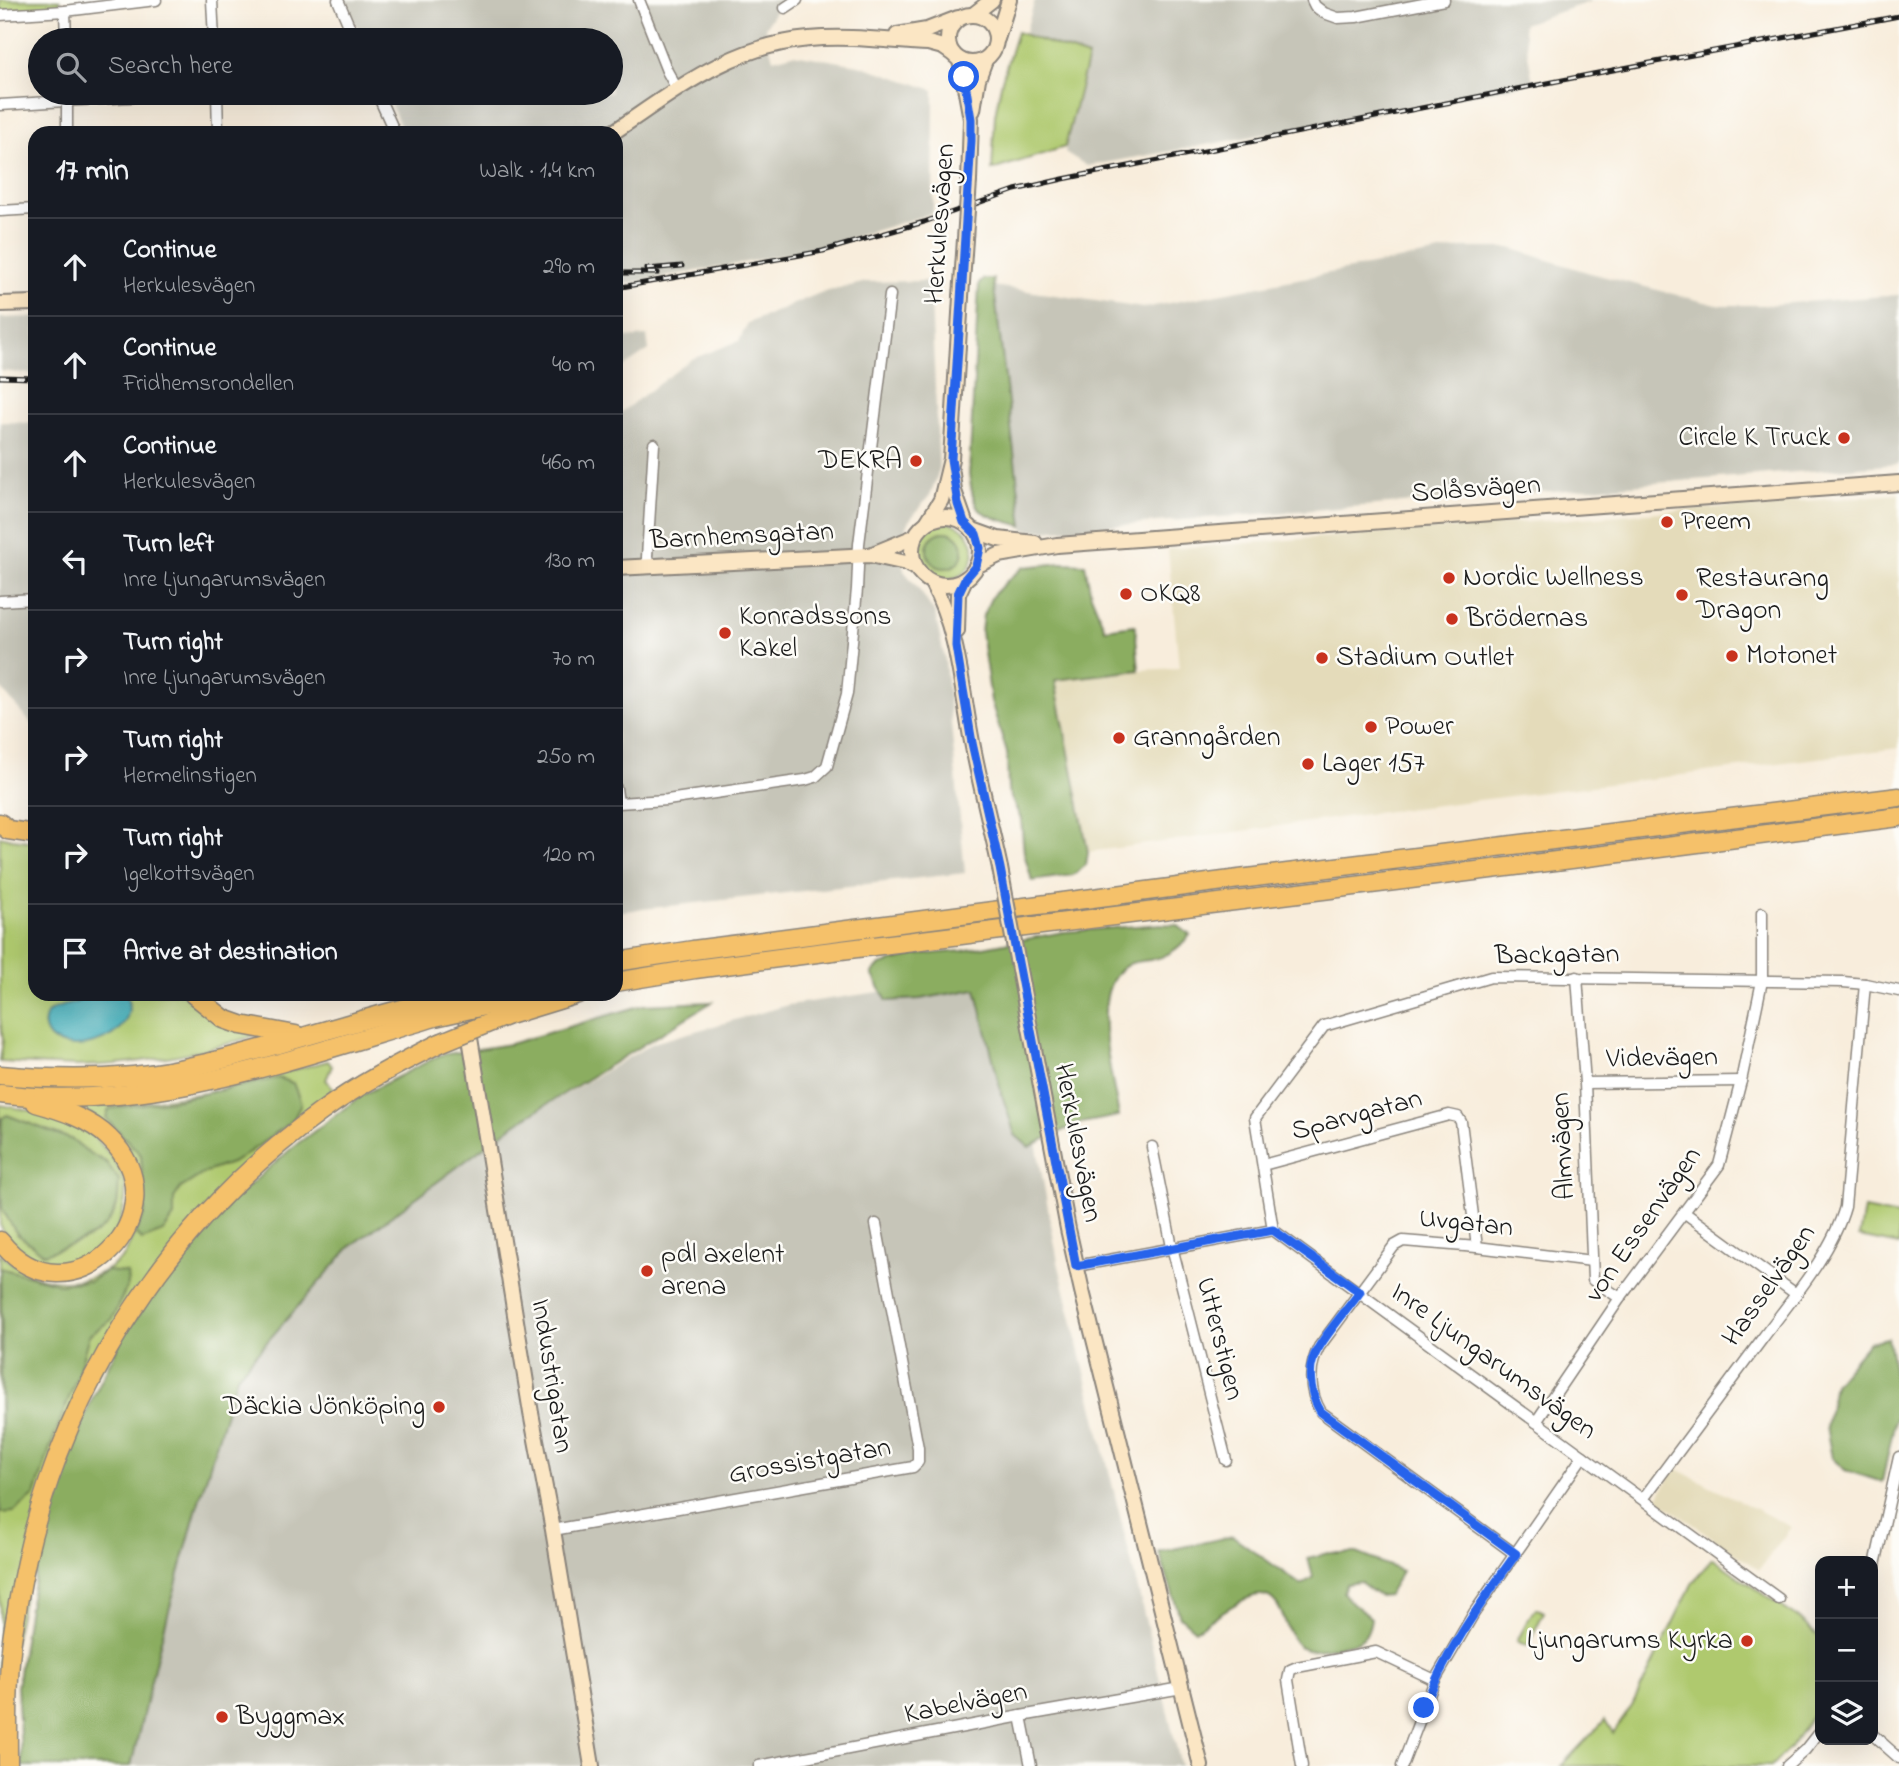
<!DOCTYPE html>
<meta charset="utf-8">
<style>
body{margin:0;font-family:"Indie Flower",sans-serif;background:#20242c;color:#f1f3f6}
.controls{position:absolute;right:21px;bottom:21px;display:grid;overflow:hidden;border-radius:14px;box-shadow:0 7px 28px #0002}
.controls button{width:63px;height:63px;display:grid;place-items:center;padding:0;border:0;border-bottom:2px solid #363941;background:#171b24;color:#f1f3f6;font:35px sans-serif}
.stop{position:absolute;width:21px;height:21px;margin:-16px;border:5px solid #2563eb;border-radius:50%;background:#fff}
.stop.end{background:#2563eb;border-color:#fff;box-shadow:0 2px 7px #0008}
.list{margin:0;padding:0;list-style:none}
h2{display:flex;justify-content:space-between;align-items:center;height:91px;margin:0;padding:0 28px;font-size:30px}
h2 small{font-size:23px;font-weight:400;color:#9ea1a6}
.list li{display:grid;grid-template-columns:46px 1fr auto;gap:21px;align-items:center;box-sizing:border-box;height:98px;padding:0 28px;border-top:2px solid #363941}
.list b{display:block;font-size:26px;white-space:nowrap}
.list p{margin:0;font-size:23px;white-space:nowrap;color:#9ea1a6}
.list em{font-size:23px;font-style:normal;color:#9ea1a6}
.icon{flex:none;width:38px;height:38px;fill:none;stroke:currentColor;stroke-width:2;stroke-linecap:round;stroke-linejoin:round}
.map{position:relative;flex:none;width:1899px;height:1766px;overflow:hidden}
.search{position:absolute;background:#171b24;box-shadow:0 7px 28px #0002;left:28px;top:28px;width:595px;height:77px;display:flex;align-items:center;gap:18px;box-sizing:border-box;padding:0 24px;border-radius:38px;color:#9ea1a6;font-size:26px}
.panel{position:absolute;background:#171b24;box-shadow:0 7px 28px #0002;left:28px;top:126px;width:595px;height:875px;border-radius:21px}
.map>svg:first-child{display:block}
.built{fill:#e4dbba}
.industrial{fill:#c6c5b8}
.green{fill:#afc96e;stroke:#667245;stroke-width:2;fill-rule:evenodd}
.forest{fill:#8bad61;stroke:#54643e;stroke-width:2}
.water{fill:#3cacb8;stroke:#2c646a;stroke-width:2}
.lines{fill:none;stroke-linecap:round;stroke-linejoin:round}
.street-casing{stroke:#8a847c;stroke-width:13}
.secondary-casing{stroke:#8a847c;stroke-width:18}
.highway-casing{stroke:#8a847c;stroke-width:21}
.street{stroke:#fff;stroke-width:10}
.secondary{stroke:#fbe6c4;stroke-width:14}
.highway{stroke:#f5c16b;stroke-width:18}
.rail-casing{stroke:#1c1c1c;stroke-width:5}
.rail{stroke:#fdfcf7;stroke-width:2.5;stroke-dasharray:8;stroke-linecap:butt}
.secondary-bridge-casing{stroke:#8a847c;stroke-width:18;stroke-linecap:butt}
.highway-bridge-casing{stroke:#8a847c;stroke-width:21;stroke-linecap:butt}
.secondary-bridge{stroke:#fbe6c4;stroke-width:14}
.highway-bridge{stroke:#f5c16b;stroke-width:18}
.route{stroke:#2563eb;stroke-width:9}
.poi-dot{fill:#c8321e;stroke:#fdfcf7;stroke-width:2.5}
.labels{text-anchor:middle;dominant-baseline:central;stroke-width:5;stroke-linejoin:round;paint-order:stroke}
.street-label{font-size:28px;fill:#1c1c1c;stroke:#fdfcf7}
.poi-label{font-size:28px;fill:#1c1c1c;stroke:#fdfcf7;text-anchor:start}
</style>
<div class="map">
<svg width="1899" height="1766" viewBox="0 0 1899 1766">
<rect width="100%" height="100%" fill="#fdfcf7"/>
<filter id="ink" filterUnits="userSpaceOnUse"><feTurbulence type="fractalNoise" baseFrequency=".0143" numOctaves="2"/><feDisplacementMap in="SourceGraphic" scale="14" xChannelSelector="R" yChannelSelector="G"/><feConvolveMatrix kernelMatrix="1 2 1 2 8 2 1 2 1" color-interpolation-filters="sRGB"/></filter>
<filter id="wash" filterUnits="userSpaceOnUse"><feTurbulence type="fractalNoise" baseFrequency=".00686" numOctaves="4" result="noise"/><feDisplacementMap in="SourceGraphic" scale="28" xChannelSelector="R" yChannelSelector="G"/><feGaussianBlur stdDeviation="1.57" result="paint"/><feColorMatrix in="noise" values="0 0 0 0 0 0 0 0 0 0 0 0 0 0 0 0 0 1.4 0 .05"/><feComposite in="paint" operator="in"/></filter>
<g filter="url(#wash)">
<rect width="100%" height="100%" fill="#f8eddc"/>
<g class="built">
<polygon points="1899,494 1899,748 1382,812 1088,852 1055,680 1139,670 1179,668 1168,549"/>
<polygon points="1675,1468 1791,1527 1759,1570 1657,1499"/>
</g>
<g class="industrial">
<polygon points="345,0 787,0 778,6 765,28 773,59 793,54 859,65 934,90 933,213 825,246 732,265 616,285 616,133 404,133 386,93 611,93 611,40 363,40"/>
<polygon points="1035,0 1595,0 1523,24 1533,83 1228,141 1087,166 1065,152 1086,58 1022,43"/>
<polygon points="1462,248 1510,248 1590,273 1717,305 1765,305 1899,295 1899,464 1043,531 1024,530 993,286 1143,308"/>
<polygon points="930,281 939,471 930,495 908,522 900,548 904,571 919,589 935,614 945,660 965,873 616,912 616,416 692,359 739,341 748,323 820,293 867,282"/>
<polygon points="35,317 35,374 0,371 0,318"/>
<polygon points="647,336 649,350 616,372 616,339"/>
<polygon points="0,422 35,423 35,728 0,687"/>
<polygon points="1005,974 1058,1262 1181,1766 131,1766 157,1655 196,1511 237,1376 350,1247 515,1124 653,1043 788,1005"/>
</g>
<g class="green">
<polygon points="0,0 60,0 61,8 0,11"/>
<polygon points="1017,32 1088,57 1065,147 992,170 995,115 1002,80"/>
<path d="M941 522C983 522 984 578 946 579 910 581 906 531 941 522ZM941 532C958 533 958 537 963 551 952 591 904 547 941 532Z"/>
<path d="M0 836 12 839 35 842V994H87L78 1001 54 1009 44 1024C49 1048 67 1045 88 1044L129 1003 126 994H185L254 1036C198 1053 136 1065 77 1066 51 1066 26 1063 0 1062L3 1040 0 1018Z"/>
<path d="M328 1061 332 1066 326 1080 336 1091 229 1180 64 1422 2 1694 0 1678V1253C33 1286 85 1292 121 1259 126 1255 128 1247 131 1241 145 1210 146 1178 128 1149 118 1132 100 1121 84 1110L85 1106 121 1105 205 1093Z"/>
<path d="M0 1105C27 1110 65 1116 87 1132 96 1138 103 1146 110 1155 116 1164 122 1172 125 1183 126 1189 125 1194 125 1199 123 1214 118 1233 107 1243 82 1267 46 1274 20 1250 11 1242 5 1236 0 1225Z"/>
<polygon points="1864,1209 1899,1216 1899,1245 1859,1237"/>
<polygon points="1712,1558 1798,1618 1820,1638 1820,1705 1790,1748 1771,1766 1561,1766 1605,1720 1613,1733 1632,1706 1692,1584"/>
<polygon points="1536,1608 1544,1612 1527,1646 1517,1641 1532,1613"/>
</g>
<g class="forest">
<path d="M984 279H993L1023 526C1012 523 988 518 979 509 972 501 971 485 969 475L979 284Z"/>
<circle cx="945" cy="550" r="18"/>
<polygon points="1062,563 1085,564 1091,595 1105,629 1135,625 1139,670 1055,680 1088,852 1086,865 1073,875 1032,881 1024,853 1021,819 1008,791 1007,753 991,701 981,632 983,615 992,596 1009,579 1024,567"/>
<path d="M1161 924 1177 925 1190 935C1179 948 1168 957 1150 960 1144 961 1135 961 1129 964 1085 986 1113 1078 1119 1116L1076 1124 1029 1147 1015 1135 1001 1092 976 989 920 999 887 1001 872 974 880 965 916 955 962 951 1063 932Z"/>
<polygon points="712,1002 515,1124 350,1247 237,1376 196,1511 157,1655 131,1766 22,1766 17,1687 28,1612 45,1527 90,1403 122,1338 156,1290 221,1210 293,1147 362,1095 440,1055 510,1044 643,1005"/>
<polygon points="278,1078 293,1083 301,1103 294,1119 258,1146 234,1162 206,1172 181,1188 174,1198 174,1217 163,1232 142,1240 135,1233 145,1213 141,1155 106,1118 109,1109 174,1100"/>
<path d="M7 1115 73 1140 89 1153 106 1162 119 1180C118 1188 119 1200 116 1208 104 1240 72 1243 44 1254L17 1234 2 1209 0 1167 2 1118Z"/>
<polygon points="0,1268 59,1284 90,1281 107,1271 127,1273 128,1285 111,1320 89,1335 77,1377 51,1445 35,1495 14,1512 2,1513 0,1510 2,1328"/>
<polygon points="1888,1338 1899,1402 1882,1482 1845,1470 1832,1458 1826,1427 1834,1384 1869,1342"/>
<path d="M1233 1536 1301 1585 1313 1577 1308 1558 1328 1553H1357L1402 1571 1388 1595 1379 1596 1360 1582 1346 1584 1343 1592 1349 1600 1371 1618C1369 1632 1365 1641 1350 1644 1337 1646 1320 1652 1307 1650 1283 1646 1288 1596 1261 1595 1245 1594 1210 1621 1195 1630L1180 1617 1159 1552Z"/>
</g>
<path class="water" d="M87 994H126C146 1042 53 1064 45 1028 44 1022 45 1017 48 1013 56 1005 69 1006 79 1001 82 999 84 996 87 994Z"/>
</g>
<g filter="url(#ink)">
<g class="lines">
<g class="street-casing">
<g id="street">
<polyline points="212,0 214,40"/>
<polyline points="338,0 355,40"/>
<polyline points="639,0 667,71 677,89"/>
<polyline points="1312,0 1315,6 1324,13 1338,18 1356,17 1444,0"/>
<polyline points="785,8 797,0"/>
<polyline points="65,11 66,40"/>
<polyline points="0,15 65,11 156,0"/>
<polyline points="217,93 218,133"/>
<polyline points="377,93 395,133"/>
<polyline points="0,105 196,93"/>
<polyline points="67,133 67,93"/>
<polyline points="0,211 35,209"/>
<polyline points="649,566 647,557 654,444"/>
<polyline points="0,601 35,599"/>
<polyline points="616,788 618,803 667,800 805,780 815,777 827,766 847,694 857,589 859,544 890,295"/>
<polyline points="1577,977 1585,1083 1593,1280 1620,1298"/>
<polyline points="1585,1083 1741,1081"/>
<polyline points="1152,1147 1172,1247 1226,1460"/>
<polyline points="1263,1165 1449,1115 1458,1117 1461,1122 1477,1247"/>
<polyline points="1685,1213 1796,1294"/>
<polyline points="1273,1230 1255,1118 1324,1026 1491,977 1843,982 1865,984 1899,991"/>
<polyline points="1076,1266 1273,1230 1779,1599"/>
<polyline points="1536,1422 1620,1298 1719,1165 1741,1081 1762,981 1762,913"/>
<path d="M1643 1499C1683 1446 1722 1392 1762 1339 1791 1300 1832 1253 1845 1207L1865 984"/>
<polyline points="553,1530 913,1467 918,1462 918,1448 876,1224"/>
<path d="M1515 1554 1321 1412C1309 1392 1308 1368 1319 1347L1394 1246 1403 1241 1477 1247 1592 1261"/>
<polyline points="1873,1574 1899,1457"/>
<polyline points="1021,1716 1031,1766"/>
<polyline points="1873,1735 1899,1758"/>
<polyline points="759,1766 1021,1716 1182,1688"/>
<polyline points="1302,1766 1288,1680 1290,1670 1297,1667 1376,1652 1435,1680"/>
<polyline points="1402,1766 1435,1680 1474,1613 1583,1456"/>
<polyline points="1787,1766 1805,1750 1820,1731"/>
</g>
</g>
<g class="secondary-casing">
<g id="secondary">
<polyline points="974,14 992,0"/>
<circle cx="972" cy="39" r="24"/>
<polyline points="897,35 927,30 958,18"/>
<polyline points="997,39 1009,0"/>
<polyline points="960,60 971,119 969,181"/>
<polyline points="973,110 978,79 985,60"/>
<path d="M612 133C677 90 729 46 809 39 848 35 889 41 928 43L943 47 953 54"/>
<polyline points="0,304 35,303"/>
<polyline points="952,473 954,491 965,522"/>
<circle cx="946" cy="551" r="34"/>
<polyline points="928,521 941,500 951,459 961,297"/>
<polyline points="973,530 998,539 1035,543"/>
<polyline points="870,555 914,537"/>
<polyline points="976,566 999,555 1057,545 1899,483"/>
<polyline points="616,568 870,555 906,563 915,567"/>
<path d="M932 583C959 633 961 687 972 742 980 784 991 826 1000 868"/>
<polyline points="957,631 958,594 965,579"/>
<polyline points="1017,959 1068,1229 1082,1291 1201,1766"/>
<polyline points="464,1001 531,1413 553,1530 592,1766"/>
</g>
</g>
<g class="highway-casing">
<g id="highway">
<polyline points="0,823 8,830 35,834"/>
<polyline points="616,962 693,950 1239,879 1899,797"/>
<polyline points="616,982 695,969 817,953 1628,852 1899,817"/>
<polyline points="193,994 224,1019 241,1025 296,1035"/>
<polyline points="502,1002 536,994"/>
<polyline points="506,1016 578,994"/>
<path d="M0 1075C44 1079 89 1080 133 1076 183 1071 231 1057 279 1044 330 1029 381 1014 433 1001"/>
<path d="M0 1094C149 1113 294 1058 435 1017"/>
<path d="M0 1241C70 1330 186 1213 109 1138 90 1119 61 1110 36 1103"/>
<path d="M8 1766C8 1727 7 1688 11 1650 12 1634 16 1618 18 1603 51 1406 159 1229 321 1112 358 1085 398 1064 440 1043"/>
</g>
</g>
<use href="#street" class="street"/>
<use href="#secondary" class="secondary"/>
<use href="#highway" class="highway"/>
<g class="rail-casing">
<g id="rail">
<polyline points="647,269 682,266"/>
<polyline points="616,273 658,273"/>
<polyline points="616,288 823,251 924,222 1015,190 1063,179 1613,70 1899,16"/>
<polyline points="0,377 35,378"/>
</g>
</g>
<use href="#rail" class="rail"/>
<g class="secondary-bridge-casing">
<g id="secondary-bridge">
<polyline points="961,297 969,181"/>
<polyline points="1000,868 1017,959"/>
</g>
</g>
<g class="highway-bridge-casing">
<g id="highway-bridge">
<polyline points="433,1001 463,994"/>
<polyline points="435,1017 502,1002"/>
<polyline points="440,1043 506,1016"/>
</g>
</g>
<use href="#secondary-bridge" class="secondary-bridge"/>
<use href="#highway-bridge" class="highway-bridge"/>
</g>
</g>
<g class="lines" filter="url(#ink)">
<path class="route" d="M964 77 971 119V141L951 459 958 504 964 522 976 534 980 548 976 566 965 579 958 594 956 646 960 671 972 743 1000 868 1076 1266 1273 1230 1360 1292C1348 1309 1319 1341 1313 1359 1307 1376 1312 1398 1321 1412L1516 1554C1481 1603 1445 1652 1424 1708"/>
</g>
<g class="poi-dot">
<circle cx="1844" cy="438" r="7"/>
<circle cx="916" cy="461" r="7"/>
<circle cx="1667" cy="522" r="7"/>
<circle cx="1449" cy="578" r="7"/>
<circle cx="1126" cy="594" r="7"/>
<circle cx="1682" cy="595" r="7"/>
<circle cx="1452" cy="619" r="7"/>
<circle cx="725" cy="633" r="7"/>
<circle cx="1732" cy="656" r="7"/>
<circle cx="1322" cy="658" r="7"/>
<circle cx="1371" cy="727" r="7"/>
<circle cx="1119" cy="738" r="7"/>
<circle cx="1308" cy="764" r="7"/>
<circle cx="647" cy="1271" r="7"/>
<circle cx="439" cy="1407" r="7"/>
<circle cx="1747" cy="1641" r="7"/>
<circle cx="222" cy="1717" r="7"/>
</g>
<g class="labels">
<g class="street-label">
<text transform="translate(941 224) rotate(-86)">Herkulesvägen</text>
<text transform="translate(1476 490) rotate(-4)">Solåsvägen</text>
<text transform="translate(742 537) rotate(-3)">Barnhemsgatan</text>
<text transform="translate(1557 956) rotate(-1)">Backgatan</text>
<text transform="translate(1662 1059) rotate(-1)">Videvägen</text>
<text transform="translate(1357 1116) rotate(-15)">Sparvgatan</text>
<text transform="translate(1077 1143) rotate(79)">Herkulesvägen</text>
<text transform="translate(1564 1146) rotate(-93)">Almvägen</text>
<text transform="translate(1466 1224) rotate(6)">Uvgatan</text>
<text transform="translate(1644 1225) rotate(-55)">von Essenvägen</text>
<text transform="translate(1770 1286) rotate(-55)">Hasselvägen</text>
<text transform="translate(1219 1339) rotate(76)">Utterstigen</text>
<text transform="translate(1493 1362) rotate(36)">Inre Ljungarumsvägen</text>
<text transform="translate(551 1376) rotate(81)">Industrigatan</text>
<text transform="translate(810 1462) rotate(-10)">Grossistgatan</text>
<text transform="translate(966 1704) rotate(-11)">Kabelvägen</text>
</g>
<g class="poi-label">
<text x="1830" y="438" text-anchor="end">Circle K Truck</text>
<text x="902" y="461" text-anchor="end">DEKRA</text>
<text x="1681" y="522">Preem</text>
<text x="1463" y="578">Nordic Wellness</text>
<text x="1696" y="579">Restaurang<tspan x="1696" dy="32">Dragon</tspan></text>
<text x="1140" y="594">OKQ8</text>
<text x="739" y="617">Konradssons<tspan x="739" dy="32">Kakel</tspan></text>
<text x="1466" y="619">Brödernas</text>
<text x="1746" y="656">Motonet</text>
<text x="1336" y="658">Stadium Outlet</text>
<text x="1385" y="727">Power</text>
<text x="1133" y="738">Granngården</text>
<text x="1322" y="764">Lager 157</text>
<text x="661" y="1255">pdl axelent<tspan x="661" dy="32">arena</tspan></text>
<text x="425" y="1407" text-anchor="end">Däckia Jönköping</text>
<text x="1733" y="1641" text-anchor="end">Ljungarums Kyrka</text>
<text x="236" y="1717">Byggmax</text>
</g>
</g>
</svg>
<div class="controls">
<button>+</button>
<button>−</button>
<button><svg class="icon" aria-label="layers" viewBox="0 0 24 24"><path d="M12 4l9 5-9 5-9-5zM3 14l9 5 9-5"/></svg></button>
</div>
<div class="stop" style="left:964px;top:77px"></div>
<div class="stop end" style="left:1424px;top:1708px"></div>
<div class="search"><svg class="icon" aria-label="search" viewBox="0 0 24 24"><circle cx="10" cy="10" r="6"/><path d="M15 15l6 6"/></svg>Search here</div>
<section class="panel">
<h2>17 min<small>Walk · 1.4 km</small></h2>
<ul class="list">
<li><svg class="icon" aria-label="ahead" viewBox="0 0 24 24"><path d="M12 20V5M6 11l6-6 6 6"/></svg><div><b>Continue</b><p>Herkulesvägen</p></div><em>290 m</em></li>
<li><svg class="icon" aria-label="ahead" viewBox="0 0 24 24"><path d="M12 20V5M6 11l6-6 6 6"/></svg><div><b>Continue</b><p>Fridhemsrondellen</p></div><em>40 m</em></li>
<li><svg class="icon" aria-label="ahead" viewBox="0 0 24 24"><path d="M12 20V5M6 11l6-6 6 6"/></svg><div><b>Continue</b><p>Herkulesvägen</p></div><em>460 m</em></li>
<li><svg class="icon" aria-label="left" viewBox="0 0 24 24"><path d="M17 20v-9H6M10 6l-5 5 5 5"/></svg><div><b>Turn left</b><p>Inre Ljungarumsvägen</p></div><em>130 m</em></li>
<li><svg class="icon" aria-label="right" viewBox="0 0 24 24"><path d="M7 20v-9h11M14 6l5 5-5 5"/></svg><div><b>Turn right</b><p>Inre Ljungarumsvägen</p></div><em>70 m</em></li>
<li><svg class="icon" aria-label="right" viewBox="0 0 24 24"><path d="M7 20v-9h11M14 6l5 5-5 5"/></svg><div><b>Turn right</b><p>Hermelinstigen</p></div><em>250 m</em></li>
<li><svg class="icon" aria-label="right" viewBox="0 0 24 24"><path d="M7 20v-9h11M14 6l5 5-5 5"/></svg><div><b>Turn right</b><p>Igelkottsvägen</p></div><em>120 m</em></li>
<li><svg class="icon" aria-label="arrive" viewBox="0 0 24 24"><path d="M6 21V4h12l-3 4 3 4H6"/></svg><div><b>Arrive at destination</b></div></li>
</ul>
</section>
</div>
